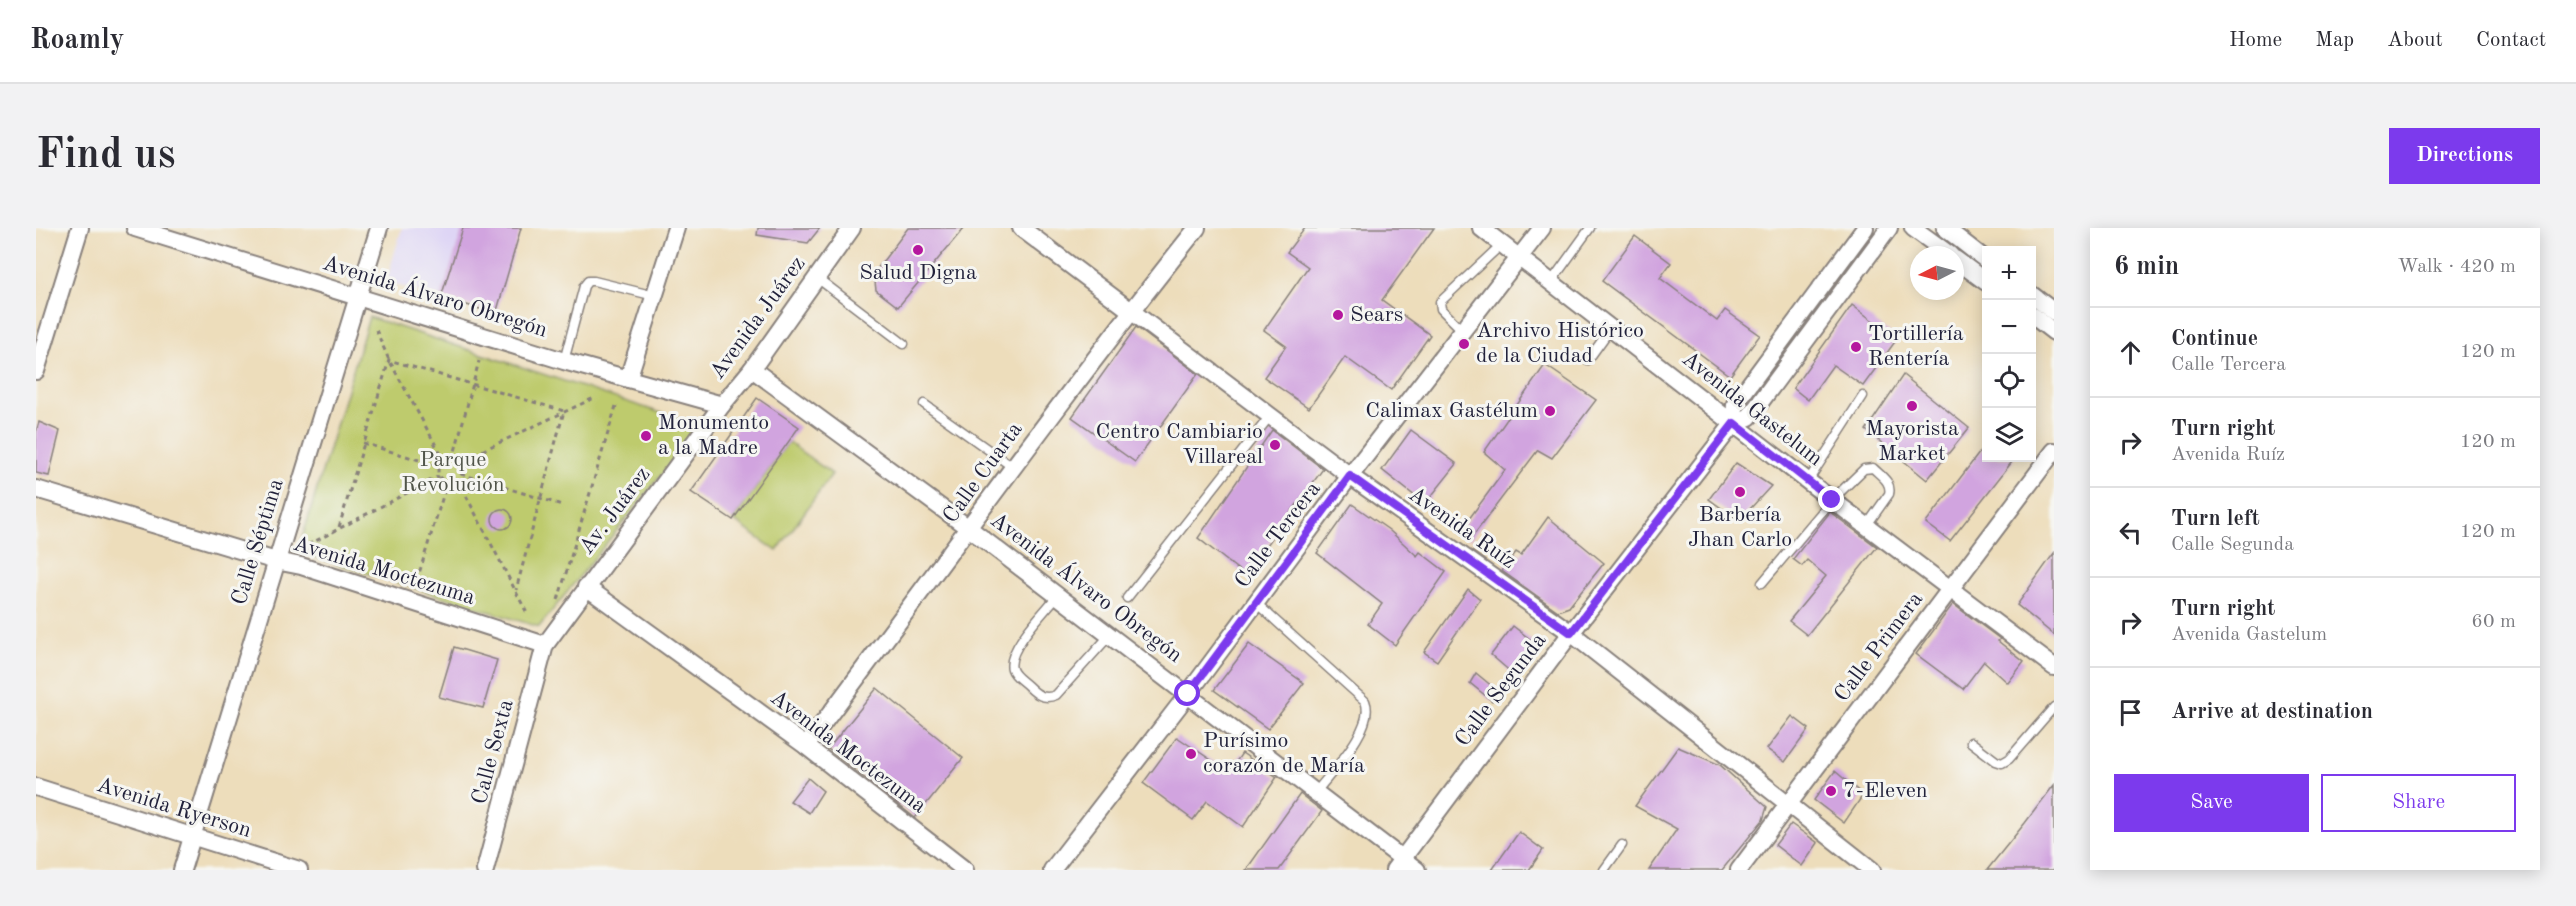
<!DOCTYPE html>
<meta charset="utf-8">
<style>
body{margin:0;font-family:"Old Standard TT",serif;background:#f2f2f3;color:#2b2b33}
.controls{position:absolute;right:18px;top:18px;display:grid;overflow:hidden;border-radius:0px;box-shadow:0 3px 15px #0003}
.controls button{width:54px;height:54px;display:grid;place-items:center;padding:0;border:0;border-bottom:2px solid #e1e1e2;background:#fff;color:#2b2b33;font:30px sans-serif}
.compass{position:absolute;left:1874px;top:18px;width:54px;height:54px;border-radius:50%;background:#fff;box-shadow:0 3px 15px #0003;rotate:264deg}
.stop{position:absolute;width:18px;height:18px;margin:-14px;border:4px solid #7c3aed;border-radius:50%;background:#fff}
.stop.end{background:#7c3aed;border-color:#fff;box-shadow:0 2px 6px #0008}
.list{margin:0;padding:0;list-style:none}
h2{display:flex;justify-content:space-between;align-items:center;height:78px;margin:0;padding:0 24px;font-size:26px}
h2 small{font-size:20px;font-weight:400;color:#7c7c81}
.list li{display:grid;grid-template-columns:39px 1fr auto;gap:18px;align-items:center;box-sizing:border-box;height:90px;padding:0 24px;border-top:2px solid #e1e1e2}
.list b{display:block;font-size:22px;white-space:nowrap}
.list p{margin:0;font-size:20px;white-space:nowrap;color:#7c7c81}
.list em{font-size:20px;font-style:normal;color:#7c7c81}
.actions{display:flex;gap:12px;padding:18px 24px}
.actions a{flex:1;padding:14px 0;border:2px solid #7c3aed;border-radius:0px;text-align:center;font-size:21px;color:#7c3aed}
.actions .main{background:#7c3aed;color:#fff}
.icon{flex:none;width:33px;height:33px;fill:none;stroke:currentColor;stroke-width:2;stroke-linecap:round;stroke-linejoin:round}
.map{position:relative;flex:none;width:2018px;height:642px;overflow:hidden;border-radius:0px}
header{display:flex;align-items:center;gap:36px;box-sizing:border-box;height:84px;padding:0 30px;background:#fff;border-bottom:2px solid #e1e1e2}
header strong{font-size:28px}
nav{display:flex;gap:33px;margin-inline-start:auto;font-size:21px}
.intro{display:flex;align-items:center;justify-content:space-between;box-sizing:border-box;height:144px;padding:0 36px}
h1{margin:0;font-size:42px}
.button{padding:15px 27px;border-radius:0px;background:#7c3aed;color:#fff;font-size:21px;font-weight:700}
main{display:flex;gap:36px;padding:0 36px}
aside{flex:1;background:#fff;border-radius:0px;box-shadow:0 3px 15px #0003}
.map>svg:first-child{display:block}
.built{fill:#ded5f5}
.green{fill:#becb6d;stroke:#707654;stroke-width:1.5}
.building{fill:#d1a4df}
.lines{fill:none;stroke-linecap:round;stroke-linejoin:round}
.service-casing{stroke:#88807b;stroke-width:11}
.minor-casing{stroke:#88807b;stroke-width:20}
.path{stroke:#88807b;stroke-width:3;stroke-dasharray:4.5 4.5;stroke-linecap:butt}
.service{stroke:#fff;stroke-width:8}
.minor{stroke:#fff;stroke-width:16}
.route{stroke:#7c3aed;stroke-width:8}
.poi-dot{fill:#b5179e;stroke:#f6f6f2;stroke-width:2}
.labels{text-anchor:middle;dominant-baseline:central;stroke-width:6;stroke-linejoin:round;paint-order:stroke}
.poi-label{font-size:22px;fill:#22223b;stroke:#f6f6f2;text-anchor:start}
.street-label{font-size:22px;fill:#22223b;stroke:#f6f6f2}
.park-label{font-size:22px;fill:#51554a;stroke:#f6f6f2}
</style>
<header>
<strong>Roamly</strong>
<nav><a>Home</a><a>Map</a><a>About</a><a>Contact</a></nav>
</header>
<div class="intro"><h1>Find us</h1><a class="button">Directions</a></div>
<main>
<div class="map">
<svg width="2018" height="642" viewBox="0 0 2018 642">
<rect width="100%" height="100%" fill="#f6f6f2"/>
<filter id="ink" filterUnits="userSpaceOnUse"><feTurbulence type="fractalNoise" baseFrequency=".0167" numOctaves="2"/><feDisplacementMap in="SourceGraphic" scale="12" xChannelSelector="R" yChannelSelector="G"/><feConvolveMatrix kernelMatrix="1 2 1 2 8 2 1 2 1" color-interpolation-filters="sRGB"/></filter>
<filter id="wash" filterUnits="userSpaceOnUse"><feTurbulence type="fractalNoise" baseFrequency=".008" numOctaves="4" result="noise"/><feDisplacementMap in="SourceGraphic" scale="24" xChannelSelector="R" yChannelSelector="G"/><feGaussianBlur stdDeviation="1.35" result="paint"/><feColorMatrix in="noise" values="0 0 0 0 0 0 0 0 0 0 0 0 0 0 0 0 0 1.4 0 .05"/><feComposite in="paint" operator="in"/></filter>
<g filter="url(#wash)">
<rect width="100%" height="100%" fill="#edddbb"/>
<polygon class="built" points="366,0 427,0 405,69 350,54"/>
<g class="green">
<polygon points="333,89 665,198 503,399 262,324"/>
<polygon points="752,214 796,246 741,323 697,292"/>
</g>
<g id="blocks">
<g class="building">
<polygon points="427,0 485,0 460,86 405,69"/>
<polygon points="722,0 784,0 772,15 721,7"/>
<polygon points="872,0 928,0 862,79 840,62 838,45"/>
<polygon points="1269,0 1398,0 1346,72 1394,107 1355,162 1309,129 1273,180 1228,149 1250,118 1228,102 1272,39 1251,24"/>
<polygon points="1599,8 1635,35 1624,50 1681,93 1689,82 1724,107 1694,148 1566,53"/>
<polygon points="1816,77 1861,111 1827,158 1797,137 1772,172 1757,160"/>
<polygon points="1100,99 1162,146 1099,234 1036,189"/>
<polygon points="1509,137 1560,172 1516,230 1502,222 1434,312 1424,303 1469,242 1448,224"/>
<polygon points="1867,147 1933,200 1891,252 1830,202"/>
<polygon points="721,170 763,199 697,292 655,264"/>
<polygon points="3,194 24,203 13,248 0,245 0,204"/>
<polygon points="1236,202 1287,241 1209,347 1162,310"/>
<polygon points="1375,202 1421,236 1389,276 1346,242"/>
<polygon points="1950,216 1950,230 1979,230 1914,313 1890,295"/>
<polygon points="1700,235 1735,258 1703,293 1673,271"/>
<polygon points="1316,276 1353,302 1381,328 1384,324 1410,344 1359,417 1332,396 1346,376 1281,325"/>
<circle cx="466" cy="291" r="10"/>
<polygon points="1794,284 1841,319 1771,407 1753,393 1790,348 1771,332 1766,338 1757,331"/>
<polygon points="1512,289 1568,335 1533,379 1522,383 1466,343 1480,324 1485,327"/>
<polygon points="2018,325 2018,407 1981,377"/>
<polygon points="1432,361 1444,371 1401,433 1388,424"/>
<polygon points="1917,376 1964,411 1962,413 1988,434 1972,455 1948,433 1927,461 1880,426"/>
<polygon points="1477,398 1499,415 1477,446 1455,427"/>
<polygon points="1213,416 1268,455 1232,501 1178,462"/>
<polygon points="418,419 461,432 447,480 403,469"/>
<polygon points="1440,445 1463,464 1456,473 1434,455"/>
<polygon points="841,460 927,530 879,590 792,521"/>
<polygon points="1756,488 1773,501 1749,534 1731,521"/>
<polygon points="1141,509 1193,544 1206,525 1241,549 1207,599 1171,573 1157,592 1107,555"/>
<polygon points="1642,519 1684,537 1731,579 1727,592 1686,642 1613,642 1641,601 1599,578"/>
<polygon points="1799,543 1827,567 1808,595 1778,572"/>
<polygon points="772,550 787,563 773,585 754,573"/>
<polygon points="2018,557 2018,642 1951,642 1989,595"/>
<polygon points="1264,566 1286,583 1243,642 1210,642"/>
<polygon points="1755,596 1782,615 1766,638 1739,617"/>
<polygon points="1483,604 1507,622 1493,642 1456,642"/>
</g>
</g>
</g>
<g filter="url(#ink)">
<use href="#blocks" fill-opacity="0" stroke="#88807b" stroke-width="1.5"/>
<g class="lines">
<g class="service-casing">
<g id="service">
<polyline points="780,49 868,116"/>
<polyline points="1515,54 1554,0"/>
<polyline points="1426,102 1405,81 1404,74 1466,16"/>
<polyline points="1552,132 1575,100"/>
<polyline points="528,133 548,58 552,53 558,53 619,68"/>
<polyline points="888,176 978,240"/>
<polyline points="1772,253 1827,168"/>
<path d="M1726 355 1796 272 1828 241 1837 240C1845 248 1856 254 1853 266L1831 297"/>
<path d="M1022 367C1010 382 970 422 976 441 978 448 987 453 992 458 1001 467 1008 472 1020 467L1074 407"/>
<polyline points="1091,370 1234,188"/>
<path d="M1220 375 1329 473C1340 499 1296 543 1280 564"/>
<polyline points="1935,514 1960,533 1966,535 1973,531 2018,479"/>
<polyline points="1568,642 1586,617"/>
</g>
</g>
<g class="minor-casing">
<g id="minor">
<polyline points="99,0 528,133 686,177"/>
<polyline points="985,0 1314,248 1535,405 1836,642"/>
<polyline points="1445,0 1796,272 2018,439"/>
<polyline points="1877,0 1914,27"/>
<polyline points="1909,0 1950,32"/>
<polyline points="1919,31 1950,54"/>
<polyline points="1996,67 2018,84"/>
<polyline points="1996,87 2018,104"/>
<polyline points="716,141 934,301 1381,642"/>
<polyline points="0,143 44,0"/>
<polyline points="592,151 640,0"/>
<polyline points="1698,195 1699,176 1829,0"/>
<polyline points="0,261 240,333 265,338 509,417"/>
<polyline points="550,359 770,518 929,642"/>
<path d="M770 518C900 345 1026 169 1161 0"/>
<polyline points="0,559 263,642"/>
<polyline points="146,642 343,0"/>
<polyline points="449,642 509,417 686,177 716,141 816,0"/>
<polyline points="1016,642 1152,466 1314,248 1506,0"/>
<polyline points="1358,642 1535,405 1698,195 1713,189 1720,180 1853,0"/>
<polyline points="1703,642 2018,223"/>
</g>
</g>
<g class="path">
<polyline points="340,102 353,132 408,232"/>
<polyline points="327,215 403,238"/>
<circle cx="414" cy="243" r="12"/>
<polyline points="417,231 443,133"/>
<polyline points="422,234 558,170"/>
<polyline points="425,246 526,277"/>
<polyline points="422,252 492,387"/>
<polyline points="303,299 353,132 528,183 480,362"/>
<polyline points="269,325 272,317 403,248"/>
<polyline points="381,352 411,255"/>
<polyline points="522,372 580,178"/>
</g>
<use href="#service" class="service"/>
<use href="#minor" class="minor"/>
</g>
</g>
<g class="lines" filter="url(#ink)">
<polyline class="route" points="1152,466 1314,248 1535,405 1698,195 1796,272"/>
</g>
<g class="poi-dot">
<circle cx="882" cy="22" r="6"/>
<circle cx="1302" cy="87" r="6"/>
<circle cx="1428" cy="116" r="6"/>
<circle cx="1820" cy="119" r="6"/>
<circle cx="1876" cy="178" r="6"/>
<circle cx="1514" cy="183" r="6"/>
<circle cx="610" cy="208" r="6"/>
<circle cx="1239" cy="217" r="6"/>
<circle cx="1704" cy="264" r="6"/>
<circle cx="1155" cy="526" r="6"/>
<circle cx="1795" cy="563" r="6"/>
</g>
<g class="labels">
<g class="poi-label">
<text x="882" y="45" text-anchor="middle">Salud Digna</text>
<text x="1314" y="87">Sears</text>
<text x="1440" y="103">Archivo Histórico<tspan x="1440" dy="25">de la Ciudad</tspan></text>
<text x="1832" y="106">Tortillería<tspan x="1832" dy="25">Rentería</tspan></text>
<text x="1502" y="183" text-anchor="end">Calimax Gastélum</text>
<text x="622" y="195">Monumento<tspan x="622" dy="25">a la Madre</tspan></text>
<text x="1876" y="201" text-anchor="middle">Mayorista<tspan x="1876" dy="25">Market</tspan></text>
<text x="1227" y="204" text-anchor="end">Centro Cambiario<tspan x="1227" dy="25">Villareal</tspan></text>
<text x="1704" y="287" text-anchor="middle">Barbería<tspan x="1704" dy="25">Jhan Carlo</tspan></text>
<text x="1167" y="513">Purísimo<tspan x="1167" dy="25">corazón de María</tspan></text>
<text x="1807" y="563">7-Eleven</text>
</g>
<g class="street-label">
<text transform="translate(399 69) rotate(17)">Avenida Álvaro Obregón</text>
<text transform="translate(722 90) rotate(-54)">Avenida Juárez</text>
<text transform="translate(1716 181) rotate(38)">Avenida Gastelum</text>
<text transform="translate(947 245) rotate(-54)">Calle Cuarta</text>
<text transform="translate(579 283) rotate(-53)">Av. Juárez</text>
<text transform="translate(1426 300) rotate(35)">Avenida Ruíz</text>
<text transform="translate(1242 307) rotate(-53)">Calle Tercera</text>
<text transform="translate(222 314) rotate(-73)">Calle Séptima</text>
<text transform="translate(348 343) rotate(17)">Avenida Moctezuma</text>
<text transform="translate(1050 360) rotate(37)">Avenida Álvaro Obregón</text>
<text transform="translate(1843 419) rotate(-53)">Calle Primera</text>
<text transform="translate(1465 462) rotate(-53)">Calle Segunda</text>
<text transform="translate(457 524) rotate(-75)">Calle Sexta</text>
<text transform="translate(812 524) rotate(37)">Avenida Moctezuma</text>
<text transform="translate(138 580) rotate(17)">Avenida Ryerson</text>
</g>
<g class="park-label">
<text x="417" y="232">Parque<tspan x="417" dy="25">Revolución</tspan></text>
</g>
</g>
</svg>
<div class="controls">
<button>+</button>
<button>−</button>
<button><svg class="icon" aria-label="locate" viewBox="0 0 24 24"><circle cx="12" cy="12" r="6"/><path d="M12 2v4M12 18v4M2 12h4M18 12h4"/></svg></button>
<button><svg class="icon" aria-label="layers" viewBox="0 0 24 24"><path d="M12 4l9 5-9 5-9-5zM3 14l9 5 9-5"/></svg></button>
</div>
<svg class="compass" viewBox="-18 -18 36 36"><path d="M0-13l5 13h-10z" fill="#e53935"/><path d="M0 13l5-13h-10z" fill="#7c7c81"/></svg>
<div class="stop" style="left:1152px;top:466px"></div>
<div class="stop end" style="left:1796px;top:272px"></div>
</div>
<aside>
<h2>6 min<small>Walk · 420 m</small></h2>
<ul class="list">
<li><svg class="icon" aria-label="ahead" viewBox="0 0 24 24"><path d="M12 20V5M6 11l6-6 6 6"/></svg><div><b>Continue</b><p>Calle Tercera</p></div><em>120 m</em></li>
<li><svg class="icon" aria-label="right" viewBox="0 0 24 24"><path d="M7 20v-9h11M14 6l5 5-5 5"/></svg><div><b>Turn right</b><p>Avenida Ruíz</p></div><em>120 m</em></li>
<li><svg class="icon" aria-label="left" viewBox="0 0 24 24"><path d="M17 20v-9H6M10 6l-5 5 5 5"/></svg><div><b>Turn left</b><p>Calle Segunda</p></div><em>120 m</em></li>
<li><svg class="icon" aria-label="right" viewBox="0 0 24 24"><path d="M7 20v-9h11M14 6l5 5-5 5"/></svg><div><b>Turn right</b><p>Avenida Gastelum</p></div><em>60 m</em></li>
<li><svg class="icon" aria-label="arrive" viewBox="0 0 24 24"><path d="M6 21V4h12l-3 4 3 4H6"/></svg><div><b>Arrive at destination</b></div></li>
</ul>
<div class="actions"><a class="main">Save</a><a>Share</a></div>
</aside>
</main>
